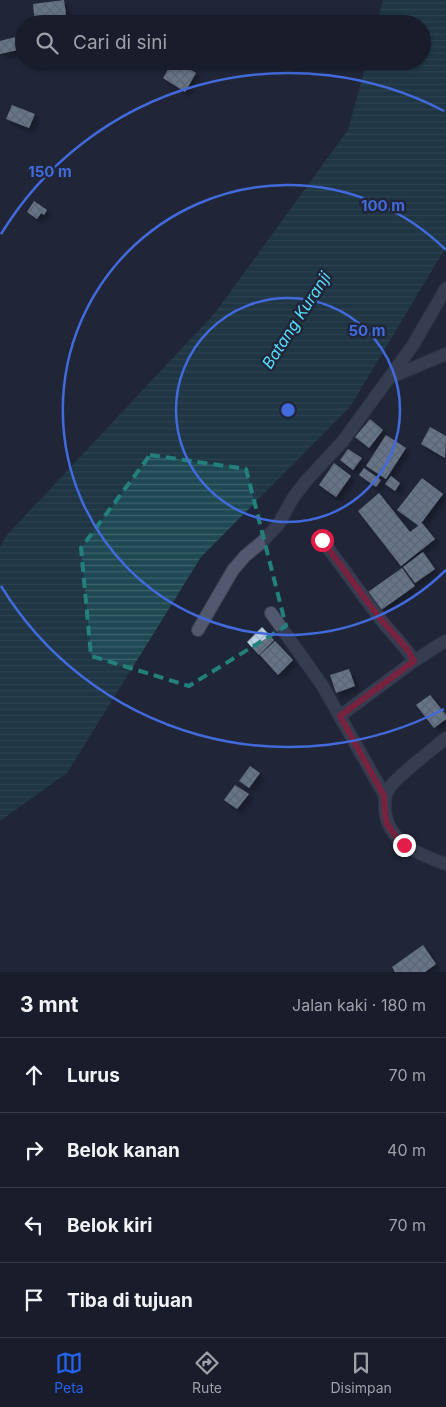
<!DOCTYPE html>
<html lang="id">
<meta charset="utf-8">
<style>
body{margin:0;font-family:Inter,sans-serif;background:#252937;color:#f1f3f6}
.stop{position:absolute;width:15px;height:15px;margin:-11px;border:4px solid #e11d48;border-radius:50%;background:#fff}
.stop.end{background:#e11d48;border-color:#fff;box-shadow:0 1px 5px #0008}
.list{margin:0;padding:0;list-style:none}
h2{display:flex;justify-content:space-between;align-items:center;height:65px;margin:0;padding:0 20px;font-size:21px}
h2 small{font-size:16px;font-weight:400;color:#9fa1a9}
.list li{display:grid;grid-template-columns:32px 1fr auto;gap:15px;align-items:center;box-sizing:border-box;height:75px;padding:0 20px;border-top:1px solid #363a47}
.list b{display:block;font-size:19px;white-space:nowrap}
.list em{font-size:16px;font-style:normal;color:#9fa1a9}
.icon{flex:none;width:28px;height:28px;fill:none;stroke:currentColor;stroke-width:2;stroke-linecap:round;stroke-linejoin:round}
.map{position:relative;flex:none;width:446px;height:972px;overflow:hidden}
.search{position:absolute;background:#181c2b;box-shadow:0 1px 4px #0004;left:15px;right:15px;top:15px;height:55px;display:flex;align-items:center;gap:12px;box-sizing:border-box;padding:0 18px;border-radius:28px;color:#9fa1a9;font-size:19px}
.sheet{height:365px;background:#181c2b}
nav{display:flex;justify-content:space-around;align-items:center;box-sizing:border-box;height:70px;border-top:1px solid #363a47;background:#181c2b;font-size:14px;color:#9fa1a9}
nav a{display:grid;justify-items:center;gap:2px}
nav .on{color:#2563eb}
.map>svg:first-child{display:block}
.water{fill:url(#water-rules)}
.building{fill:url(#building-cross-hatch);filter:url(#shadow)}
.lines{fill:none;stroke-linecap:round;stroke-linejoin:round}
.minor-casing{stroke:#3b404f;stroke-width:14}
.minor{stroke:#52596e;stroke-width:12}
.route{stroke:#e11d48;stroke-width:6}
.marked{fill:none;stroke:#23807a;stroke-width:4;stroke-dasharray:10 6;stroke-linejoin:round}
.ring{fill:none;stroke:#426adb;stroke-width:2.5}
.labels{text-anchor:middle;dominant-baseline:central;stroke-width:5;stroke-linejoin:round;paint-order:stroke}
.water-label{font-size:16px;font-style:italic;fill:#56defc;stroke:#202639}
.centre{fill:#426adb;stroke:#202639;stroke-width:2.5}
.ring-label{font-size:15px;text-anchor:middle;font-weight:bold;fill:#426adb;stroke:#202639;stroke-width:5;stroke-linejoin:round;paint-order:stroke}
</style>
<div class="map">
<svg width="446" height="972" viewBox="0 0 446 972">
<defs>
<pattern id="water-rules" width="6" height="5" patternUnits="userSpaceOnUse" patternTransform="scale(1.25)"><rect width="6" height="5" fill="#1e4953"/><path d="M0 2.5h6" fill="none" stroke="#3e636c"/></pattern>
<pattern id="building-cross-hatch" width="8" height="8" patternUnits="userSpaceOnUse" patternTransform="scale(1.25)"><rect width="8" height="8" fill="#bcd2e4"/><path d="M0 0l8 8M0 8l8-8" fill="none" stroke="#a3b5c4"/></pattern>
<filter id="shadow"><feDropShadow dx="4.5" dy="4.5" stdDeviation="2.5" flood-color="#0009"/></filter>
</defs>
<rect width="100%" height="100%" fill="#202639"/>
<polygon class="water" points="383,0 446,0 446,247 350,407 201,557 67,773 0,821 0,547 7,535 215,313 348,130 367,61 422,61 422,24 377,24"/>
<g class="building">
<polygon points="64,0 67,22 51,24 35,24 33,4"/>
<polygon points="15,37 18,50 0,54 0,41"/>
<polygon points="173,61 176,61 196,73 185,92 163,78"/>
<polygon points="12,105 35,114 29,128 6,119"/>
<polygon points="34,201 47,210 44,215 41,213 37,219 27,212"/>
<polygon points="370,419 383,430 369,448 355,437"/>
<polygon points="430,427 446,436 445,458 421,444"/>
<polygon points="386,435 406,448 386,479 366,466"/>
<polygon points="348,449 362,458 353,470 340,460"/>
<polygon points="334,463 351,476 336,497 319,485"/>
<polygon points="364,468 381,480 376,487 359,475"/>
<polygon points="391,476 400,483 395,491 385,484"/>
<polygon points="422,478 443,494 419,526 397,510"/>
<polygon points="379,493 410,532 422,523 435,539 401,566 358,511"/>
<polygon points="423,552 435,569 415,583 403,567"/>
<polygon points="402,568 415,586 381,610 368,592"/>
<polygon points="262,627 274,640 259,655 247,642"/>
<polygon points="275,641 293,660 278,675 260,655"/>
<polygon points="349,669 355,686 336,693 330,675"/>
<polygon points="430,695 446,715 446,719 434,728 416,705"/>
<polygon points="250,766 260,773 249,788 239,781"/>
<polygon points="235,785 249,794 237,809 224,800"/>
<polygon points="423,945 436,964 425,972 395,972 392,967"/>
</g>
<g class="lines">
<g class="minor-casing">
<g id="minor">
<polyline points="391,377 446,354"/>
<path d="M322 540C341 565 359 591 378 616 389 631 404 644 414 661L442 643 446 641"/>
<polyline points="271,613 322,685 385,796"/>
<polyline points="198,630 233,570 245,556 262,542 278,525 293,498 306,481 343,441 413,345 446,288"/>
<polyline points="340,716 414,661"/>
<path d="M446 738C435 747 424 756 413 765 404 773 394 780 388 790 384 796 385 801 385 808 386 841 419 855 446 864"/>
</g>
</g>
<use href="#minor" class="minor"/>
</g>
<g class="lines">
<polyline class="route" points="322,540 378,616 407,649 414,661 340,716 384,796 385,814 387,824 394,834 404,845"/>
</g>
<path d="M0 0H446V972H0ZM150 455 246 469 286 626 189 686 91 656 81 548Z" fill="#202639" fill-opacity=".55" fill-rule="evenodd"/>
<path class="marked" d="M150 455 246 469 286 626 189 686 91 656 81 548Z"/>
<g class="ring">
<circle cx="288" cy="410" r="112"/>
<path d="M446 570A225 225 0 1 1 446 250"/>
<path d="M444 709A337 337 0 0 1 1 586M1 234A337 337 0 0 1 444 111"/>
</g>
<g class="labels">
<g class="water-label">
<text transform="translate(296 320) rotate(-57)">Batang Kuranji</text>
</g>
</g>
<circle cx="288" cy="410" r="8" class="centre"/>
<g class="ring-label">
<text x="50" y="177">150 m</text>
<text x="383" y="211">100 m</text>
<text x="367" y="336">50 m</text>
</g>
</svg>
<div class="stop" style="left:322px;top:540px"></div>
<div class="stop end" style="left:404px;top:845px"></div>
<div class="search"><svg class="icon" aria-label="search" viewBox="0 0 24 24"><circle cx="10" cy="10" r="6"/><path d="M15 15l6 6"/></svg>Cari di sini</div>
</div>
<section class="sheet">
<h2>3 mnt<small>Jalan kaki · 180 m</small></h2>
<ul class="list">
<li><svg class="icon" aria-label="ahead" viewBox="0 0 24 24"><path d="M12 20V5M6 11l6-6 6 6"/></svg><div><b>Lurus</b></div><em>70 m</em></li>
<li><svg class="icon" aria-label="right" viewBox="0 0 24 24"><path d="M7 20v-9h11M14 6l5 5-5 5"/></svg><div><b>Belok kanan</b></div><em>40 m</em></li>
<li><svg class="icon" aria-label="left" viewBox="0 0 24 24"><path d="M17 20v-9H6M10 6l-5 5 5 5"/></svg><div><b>Belok kiri</b></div><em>70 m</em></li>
<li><svg class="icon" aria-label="arrive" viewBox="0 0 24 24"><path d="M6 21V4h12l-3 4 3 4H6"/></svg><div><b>Tiba di tujuan</b></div></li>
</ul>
</section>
<nav>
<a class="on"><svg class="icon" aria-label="map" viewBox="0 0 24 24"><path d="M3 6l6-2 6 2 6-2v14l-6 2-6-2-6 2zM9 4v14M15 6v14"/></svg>Peta</a>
<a><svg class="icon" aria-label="directions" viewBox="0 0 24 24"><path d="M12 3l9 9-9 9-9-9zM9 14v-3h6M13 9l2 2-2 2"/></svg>Rute</a>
<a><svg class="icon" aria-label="saved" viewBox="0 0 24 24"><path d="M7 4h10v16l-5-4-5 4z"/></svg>Disimpan</a>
</nav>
